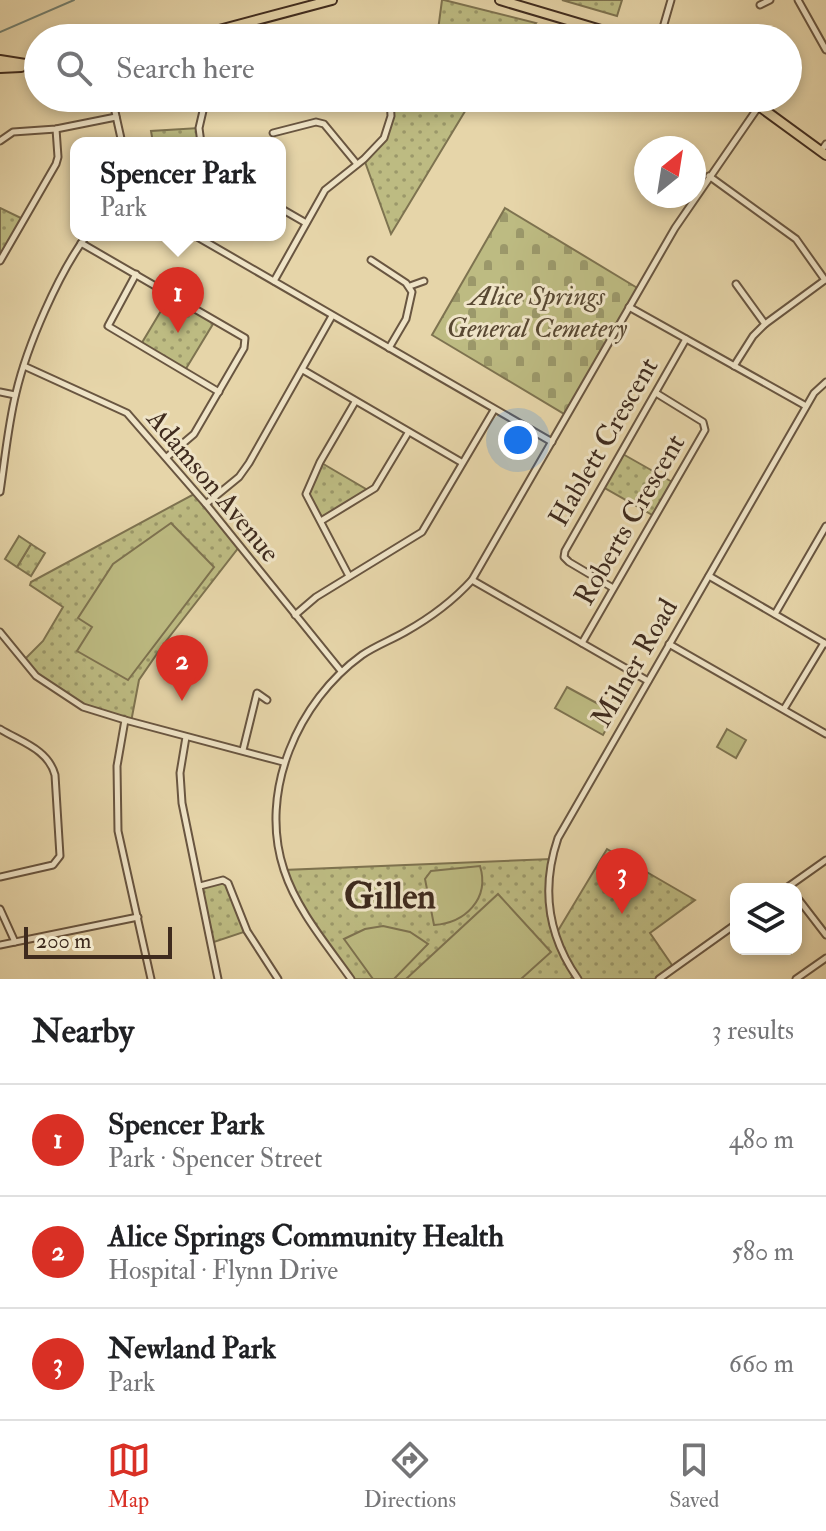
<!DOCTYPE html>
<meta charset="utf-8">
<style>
body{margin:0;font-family:"IM FELL Double Pica",serif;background:#f6f6f6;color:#202124}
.controls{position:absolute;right:24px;bottom:24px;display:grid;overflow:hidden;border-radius:16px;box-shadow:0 4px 12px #0003}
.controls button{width:72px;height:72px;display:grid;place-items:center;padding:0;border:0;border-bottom:2px solid #e0e0e0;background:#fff;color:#202124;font:40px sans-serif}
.compass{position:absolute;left:634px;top:136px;width:72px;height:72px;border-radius:50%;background:#fff;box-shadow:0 4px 12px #0003;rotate:30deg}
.scale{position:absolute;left:24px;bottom:20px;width:148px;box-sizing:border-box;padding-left:8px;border:4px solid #3f2b1e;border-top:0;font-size:22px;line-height:28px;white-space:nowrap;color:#3f2b1e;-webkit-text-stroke:6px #efe4c7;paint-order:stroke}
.you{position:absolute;left:518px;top:440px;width:28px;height:28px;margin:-20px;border:6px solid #fff;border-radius:50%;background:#1a73e8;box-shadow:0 0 0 12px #1a73e833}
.badge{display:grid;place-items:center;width:52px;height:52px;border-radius:50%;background:#d93025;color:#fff;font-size:26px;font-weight:700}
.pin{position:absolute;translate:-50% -66px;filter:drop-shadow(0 2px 4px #0008)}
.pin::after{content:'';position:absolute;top:42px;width:28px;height:24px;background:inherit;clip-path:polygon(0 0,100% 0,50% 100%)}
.popup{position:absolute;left:70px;top:137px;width:216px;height:104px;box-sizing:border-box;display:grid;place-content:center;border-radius:16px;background:#fff;filter:drop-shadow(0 2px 6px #0005);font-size:26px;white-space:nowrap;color:#757577}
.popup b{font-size:30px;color:#202124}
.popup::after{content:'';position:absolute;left:50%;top:100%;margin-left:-16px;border:16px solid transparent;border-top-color:#fff}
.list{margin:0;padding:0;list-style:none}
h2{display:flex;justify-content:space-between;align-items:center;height:104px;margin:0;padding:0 32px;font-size:34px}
h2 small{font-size:26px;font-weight:400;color:#757577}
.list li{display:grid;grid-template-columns:52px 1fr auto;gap:24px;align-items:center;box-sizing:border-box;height:112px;padding:0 32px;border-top:2px solid #e0e0e0}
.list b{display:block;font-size:30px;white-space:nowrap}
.list p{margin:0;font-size:26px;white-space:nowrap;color:#757577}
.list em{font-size:26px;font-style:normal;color:#757577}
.icon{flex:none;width:44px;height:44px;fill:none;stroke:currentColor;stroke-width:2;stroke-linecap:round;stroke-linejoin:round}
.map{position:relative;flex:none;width:826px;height:979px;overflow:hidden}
.search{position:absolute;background:#fff;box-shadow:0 4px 12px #0003;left:24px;right:24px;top:24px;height:88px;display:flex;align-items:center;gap:20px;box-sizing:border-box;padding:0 28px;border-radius:44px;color:#757577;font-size:30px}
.sheet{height:440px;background:#fff}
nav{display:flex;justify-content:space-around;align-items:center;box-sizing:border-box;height:112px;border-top:2px solid #e0e0e0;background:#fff;font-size:22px;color:#757577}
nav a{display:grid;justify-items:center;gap:4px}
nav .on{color:#d93025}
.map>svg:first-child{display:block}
.cemetery{fill:url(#cemetery-stones);stroke:#7e7350;stroke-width:2}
.park{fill:url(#park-dots);stroke:#7e7350;stroke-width:2}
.pitch{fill:#bdbb82;stroke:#7e7350;stroke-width:2}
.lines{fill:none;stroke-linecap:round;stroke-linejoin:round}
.stream{stroke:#738070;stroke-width:2}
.minor-casing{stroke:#695641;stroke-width:9}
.primary-casing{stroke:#3f2b1e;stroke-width:12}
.minor{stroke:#efe4c7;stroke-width:5}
.primary{stroke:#e6d5a9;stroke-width:8}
.labels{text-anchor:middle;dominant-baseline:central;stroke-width:6;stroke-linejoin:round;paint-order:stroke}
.park-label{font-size:28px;font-style:italic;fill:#584832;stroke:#efe4c7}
.street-label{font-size:28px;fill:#3f2b1e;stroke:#efe4c7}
.district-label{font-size:36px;font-weight:bold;fill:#3f2b1e;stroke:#efe4c7}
</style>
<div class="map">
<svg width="826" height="979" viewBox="0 0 826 979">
<defs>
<pattern id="cemetery-stones" width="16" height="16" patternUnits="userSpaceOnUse" patternTransform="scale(2)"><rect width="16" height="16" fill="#bdbb82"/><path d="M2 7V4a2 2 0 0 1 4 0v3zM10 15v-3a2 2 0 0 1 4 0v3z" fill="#9b986a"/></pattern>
<pattern id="park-dots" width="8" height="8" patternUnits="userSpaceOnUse" patternTransform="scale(2)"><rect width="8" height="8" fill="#bdbb82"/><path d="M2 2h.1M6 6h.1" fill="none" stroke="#9b986a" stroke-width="1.8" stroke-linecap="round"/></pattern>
</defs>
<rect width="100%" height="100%" fill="#e6d5a9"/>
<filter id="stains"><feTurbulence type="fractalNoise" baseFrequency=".0025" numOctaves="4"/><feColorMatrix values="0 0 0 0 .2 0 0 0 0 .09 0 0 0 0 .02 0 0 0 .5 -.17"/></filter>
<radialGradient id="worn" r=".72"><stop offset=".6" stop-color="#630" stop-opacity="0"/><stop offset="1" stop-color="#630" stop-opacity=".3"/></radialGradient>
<polygon class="cemetery" points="505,208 639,289 566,415 432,335"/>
<g class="park">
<polygon points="442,0 444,0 536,23 523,38 437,38"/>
<polygon points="562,0 622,0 617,16"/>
<path d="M390 98H473L391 234 364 159C386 139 388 126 390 98Z"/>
<polygon points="199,128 201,143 153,143 151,131"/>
<polygon points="0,208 25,220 0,261"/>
<polygon points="171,294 216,319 184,372 140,346"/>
<polygon points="621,453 674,483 654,516 603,487"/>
<polygon points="320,462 371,492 321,521 306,489"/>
<polygon points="196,493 239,547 163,645 139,680 131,722 99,713 48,687 23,661 43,641 63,607 30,585 31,582"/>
<polygon points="31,544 45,553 31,576 17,567"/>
<polygon points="607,849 695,900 650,933 674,968 659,979 578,979 575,975 570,979 351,979 309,919 284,870 551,859 548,893 556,934"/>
<polygon points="216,881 228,883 247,931 211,943 200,886"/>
</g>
<g class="pitch">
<polygon points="171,523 214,567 128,680 77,651 92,627 78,618 113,564"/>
<polygon points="19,536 31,544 17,567 5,559"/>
<polygon points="567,687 615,713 603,735 555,708"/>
<polygon points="727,729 746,740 736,758 717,747"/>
<path d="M480 866C490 899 465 923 434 925L425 879 431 871Z"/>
<polygon points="498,894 551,952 521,979 406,979"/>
<polygon points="383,926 410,932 428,944 394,979 373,979 344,939 365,929"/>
</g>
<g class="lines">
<polyline class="stream" points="0,32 74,0"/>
<g class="minor-casing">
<g id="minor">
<polyline points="798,0 826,50"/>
<polyline points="760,5 770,0"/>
<polyline points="395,38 403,30"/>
<polyline points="660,38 671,0"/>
<polyline points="112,98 122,143"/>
<polyline points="193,98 203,102"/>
<polyline points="273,133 316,122 324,124 357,164"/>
<polyline points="0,141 13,132 56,129 116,117"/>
<polyline points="201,143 199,128 206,98"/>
<polyline points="821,151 826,144"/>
<polyline points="709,176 796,239 825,280"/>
<polyline points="280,208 306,223"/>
<polyline points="194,235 552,442"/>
<polyline points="81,243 245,338 244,348 194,434 167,457"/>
<polyline points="371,260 406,283 412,292 406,319 389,348"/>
<polyline points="0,261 56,164 58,157 56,129"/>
<polyline points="136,274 108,326 219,392"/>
<polyline points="274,281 325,190 364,159 384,138 391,116 390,98"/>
<polyline points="736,284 765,324"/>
<polyline points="410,286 424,281"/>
<polyline points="629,307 806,406"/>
<polyline points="24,366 127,413 206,504 341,671"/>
<polyline points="734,366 753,336 765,324 825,280"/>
<polyline points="303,370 461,462"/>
<polyline points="0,392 15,395"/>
<path d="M0 492C5 459 8 425 16 393 27 346 58 274 87 235"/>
<polyline points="206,504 239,477 249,463 332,316"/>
<polyline points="321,521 375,488 408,433"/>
<polyline points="349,576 306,494 320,462 355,402"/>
<polyline points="709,576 826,644"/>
<polyline points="472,580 648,681"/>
<polyline points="613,588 569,562 564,557 565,551 686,339"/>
<polyline points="775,614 826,526"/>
<polyline points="295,615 316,597 422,532 494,410"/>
<polyline points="0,632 36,676 83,707 125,720 283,762"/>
<polyline points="582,643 705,430 703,422 656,393"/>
<polyline points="669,644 826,734"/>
<polyline points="784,709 824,643"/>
<polyline points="125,720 117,766 118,831 151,979"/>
<path d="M0 729C21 742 48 749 55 775L60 856 53 865 0 877"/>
<polyline points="186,737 180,773 182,803 218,979"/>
<polyline points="243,750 257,693 267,700"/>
<polyline points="200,886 223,880 228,883 247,931 278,979"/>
<polyline points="785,889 826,860"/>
<polyline points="796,896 826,935"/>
<polyline points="0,909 15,942"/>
<polyline points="0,945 138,917"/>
<path d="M351 979C327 945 297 910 284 870 258 792 298 701 362 655 375 646 391 640 405 632 430 618 452 602 472 580L675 228 759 106"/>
<path d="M578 979C548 936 541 888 558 838L806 407 814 393 826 382"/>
<polyline points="659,979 736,924"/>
<polyline points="796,979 826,958"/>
</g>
</g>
<g class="primary-casing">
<g id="primary">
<polyline points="500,0 628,38"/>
<polyline points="189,38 332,0"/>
<polyline points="0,60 38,66"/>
<polyline points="0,68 21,67"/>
<polyline points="748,98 826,155"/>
</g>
</g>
<use href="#minor" class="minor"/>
<use href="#primary" class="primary"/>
</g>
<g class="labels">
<g class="park-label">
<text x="537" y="296">Alice Springs<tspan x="537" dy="32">General Cemetery</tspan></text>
</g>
<g class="street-label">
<text transform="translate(604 442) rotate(-60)">Hablett Crescent</text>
<text transform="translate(213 486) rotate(50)">Adamson Avenue</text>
<text transform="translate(630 520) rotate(-60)">Roberts Crescent</text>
<text transform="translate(635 663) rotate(-60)">Milner Road</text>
</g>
<g class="district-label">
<text x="390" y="896">Gillen</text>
</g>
</g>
<rect width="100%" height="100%" filter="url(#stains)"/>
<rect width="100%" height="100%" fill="url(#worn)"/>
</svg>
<div class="controls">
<button><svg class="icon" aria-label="layers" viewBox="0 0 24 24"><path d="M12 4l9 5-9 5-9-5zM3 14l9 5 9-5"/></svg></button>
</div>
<svg class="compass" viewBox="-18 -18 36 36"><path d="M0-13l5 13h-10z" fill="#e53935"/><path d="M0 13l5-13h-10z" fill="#757577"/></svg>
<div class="scale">200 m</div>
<div class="you"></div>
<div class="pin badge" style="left:178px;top:333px">1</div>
<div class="popup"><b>Spencer Park</b>Park</div>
<div class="pin badge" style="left:182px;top:701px">2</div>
<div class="pin badge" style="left:622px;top:914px">3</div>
<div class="search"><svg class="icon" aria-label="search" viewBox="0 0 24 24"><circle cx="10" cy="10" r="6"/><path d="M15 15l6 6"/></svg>Search here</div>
</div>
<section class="sheet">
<h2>Nearby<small>3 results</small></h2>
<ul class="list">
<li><span class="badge">1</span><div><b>Spencer Park</b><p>Park · Spencer Street</p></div><em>480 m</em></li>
<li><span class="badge">2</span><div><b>Alice Springs Community Health</b><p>Hospital · Flynn Drive</p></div><em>580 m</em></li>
<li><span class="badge">3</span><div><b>Newland Park</b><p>Park</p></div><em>660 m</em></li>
</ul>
</section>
<nav>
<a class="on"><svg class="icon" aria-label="map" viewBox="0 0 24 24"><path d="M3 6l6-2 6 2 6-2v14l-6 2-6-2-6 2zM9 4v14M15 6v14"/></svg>Map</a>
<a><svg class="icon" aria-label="directions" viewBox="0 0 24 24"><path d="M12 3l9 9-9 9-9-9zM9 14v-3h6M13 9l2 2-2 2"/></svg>Directions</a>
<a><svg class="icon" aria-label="saved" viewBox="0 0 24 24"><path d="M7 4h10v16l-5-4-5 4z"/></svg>Saved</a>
</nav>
